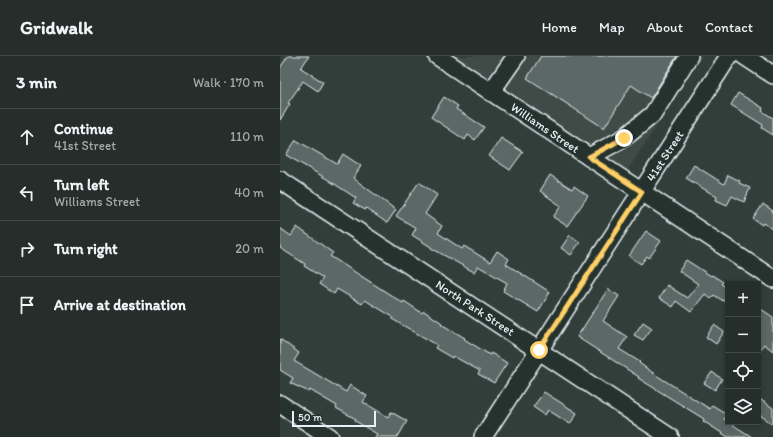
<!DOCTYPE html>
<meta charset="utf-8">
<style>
body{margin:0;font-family:Itim,sans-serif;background:#2e3633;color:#f1f3f6}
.controls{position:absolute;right:12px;bottom:12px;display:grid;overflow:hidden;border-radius:0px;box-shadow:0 2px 6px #0003}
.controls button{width:36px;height:36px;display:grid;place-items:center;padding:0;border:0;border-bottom:1px solid #424a47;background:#262e2b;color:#f1f3f6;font:20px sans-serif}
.scale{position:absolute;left:12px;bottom:10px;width:84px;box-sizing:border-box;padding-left:4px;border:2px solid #e8f1f8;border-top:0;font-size:11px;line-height:14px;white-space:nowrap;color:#e8f1f8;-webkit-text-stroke:3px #26332d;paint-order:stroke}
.stop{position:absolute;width:12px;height:12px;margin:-9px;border:3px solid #ffd166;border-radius:50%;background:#fff}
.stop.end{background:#ffd166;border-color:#fff;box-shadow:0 1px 4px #0008}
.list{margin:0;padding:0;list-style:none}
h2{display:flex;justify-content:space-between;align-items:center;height:52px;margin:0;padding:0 16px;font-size:17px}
h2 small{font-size:13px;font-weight:400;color:#a4a8a9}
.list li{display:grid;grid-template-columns:26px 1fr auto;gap:12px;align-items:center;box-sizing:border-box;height:56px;padding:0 16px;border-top:1px solid #424a47}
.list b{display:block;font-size:15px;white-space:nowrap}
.list p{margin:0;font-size:13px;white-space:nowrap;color:#a4a8a9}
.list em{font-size:13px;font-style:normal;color:#a4a8a9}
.icon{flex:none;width:22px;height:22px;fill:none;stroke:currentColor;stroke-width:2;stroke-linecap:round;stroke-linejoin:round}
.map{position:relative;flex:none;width:493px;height:381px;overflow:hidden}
header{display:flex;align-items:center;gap:24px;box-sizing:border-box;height:56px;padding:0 20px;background:#262e2b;border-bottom:1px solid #424a47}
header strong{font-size:19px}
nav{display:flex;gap:22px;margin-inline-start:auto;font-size:14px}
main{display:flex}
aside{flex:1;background:#262e2b}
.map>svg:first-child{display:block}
.built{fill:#3f4b46}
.building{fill:#5c6865;stroke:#e8f1f8}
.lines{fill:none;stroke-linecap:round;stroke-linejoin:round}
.minor-casing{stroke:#e8f1f8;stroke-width:20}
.minor{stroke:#26332d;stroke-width:17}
.route{stroke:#ffd166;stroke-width:5}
.labels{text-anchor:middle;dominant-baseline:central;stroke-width:4;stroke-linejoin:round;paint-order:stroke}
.street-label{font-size:12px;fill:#e8f1f8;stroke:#26332d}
</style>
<header>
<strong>Gridwalk</strong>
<nav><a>Home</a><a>Map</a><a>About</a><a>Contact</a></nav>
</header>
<main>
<aside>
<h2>3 min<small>Walk · 170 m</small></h2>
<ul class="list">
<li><svg class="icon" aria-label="ahead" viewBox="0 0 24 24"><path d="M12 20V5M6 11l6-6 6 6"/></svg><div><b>Continue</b><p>41st Street</p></div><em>110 m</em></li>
<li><svg class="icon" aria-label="left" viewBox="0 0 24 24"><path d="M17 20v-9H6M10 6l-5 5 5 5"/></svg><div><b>Turn left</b><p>Williams Street</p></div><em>40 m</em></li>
<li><svg class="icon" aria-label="right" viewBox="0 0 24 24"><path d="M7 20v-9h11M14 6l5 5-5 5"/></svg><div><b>Turn right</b></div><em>20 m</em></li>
<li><svg class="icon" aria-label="arrive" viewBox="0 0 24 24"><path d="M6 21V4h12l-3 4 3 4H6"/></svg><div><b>Arrive at destination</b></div></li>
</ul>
</aside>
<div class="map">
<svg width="493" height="381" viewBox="0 0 493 381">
<rect width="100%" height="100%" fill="#323e39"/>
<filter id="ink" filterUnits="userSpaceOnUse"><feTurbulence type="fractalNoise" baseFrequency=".025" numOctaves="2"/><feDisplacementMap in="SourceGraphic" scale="8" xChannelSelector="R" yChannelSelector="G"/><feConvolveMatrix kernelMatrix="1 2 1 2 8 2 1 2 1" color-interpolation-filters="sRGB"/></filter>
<g filter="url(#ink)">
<polygon class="built" points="157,0 422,0 342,123"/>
<g class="building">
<polygon points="8,0 29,0 21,12 43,26 38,35 23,25 8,47 10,48 0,64 0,12"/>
<polygon points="261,0 397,0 371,42 351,29 324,72 247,22"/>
<polygon points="458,37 483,52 482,55 493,62 493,79 482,72 483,69 451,49"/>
<polygon points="164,41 178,50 176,53 204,71 195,84 188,79 185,84 151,61"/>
<polygon points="221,82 243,96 230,114 209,100"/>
<polygon points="16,84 57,108 63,98 81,110 73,122 116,154 107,167 86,152 85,154 73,147 76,142 47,123 6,99"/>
<polygon points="414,109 444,128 448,119 460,125 459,127 470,132 464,146 452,140 447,149 436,144 437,141 406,122"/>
<polygon points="270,119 292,133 294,130 308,140 287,170 273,161 281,150 260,135"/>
<polygon points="139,126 157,139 145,158 162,170 158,177 182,193 184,190 210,206 217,195 229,203 226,208 270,236 258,256 223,235 227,227 198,210 194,216 151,192 151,191 132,179 136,172 116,160"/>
<polygon points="483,148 493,155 493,173 483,167 482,169 473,163"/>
<polygon points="17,171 53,197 50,200 123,247 124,245 142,257 144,255 162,267 161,268 185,282 184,283 210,299 211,297 227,307 214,327 198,318 200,315 173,300 172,302 155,292 157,289 112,263 113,261 85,244 82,248 57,233 54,238 39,228 43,222 24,210 25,208 0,192 0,172 11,180"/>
<polygon points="366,175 381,185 369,202 367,200 361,208 349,200"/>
<polygon points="290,179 300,186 291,199 281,192"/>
<polygon points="406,204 431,220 432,219 443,226 441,228 448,232 448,248 434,239 431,243 425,238 411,256 396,245 393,251 379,242 387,229 407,242 418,228 399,215"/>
<polygon points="328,233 339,240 323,265 347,281 339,293 360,306 359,307 379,321 430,353 432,349 447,358 444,363 472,381 448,381 423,365 424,363 358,322 359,321 297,281"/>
<polygon points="478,251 493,261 493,295 484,288 478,297"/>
<polygon points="363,266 372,272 363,284 354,279"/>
<polygon points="434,269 444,276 436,288 426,281"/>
<polygon points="0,283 19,297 14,305 66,336 70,329 87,340 83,346 108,361 111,356 127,365 118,381 95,381 97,378 75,365 76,363 56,352 57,350 30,334 29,336 10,327 13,322 0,314"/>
<polygon points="432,316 442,323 435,334 424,327"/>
<polygon points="264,336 297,357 290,368 268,354 265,359 253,351"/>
<polygon points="478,342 493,352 493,368 478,358"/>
</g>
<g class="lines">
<g class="minor-casing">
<g id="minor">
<polyline points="157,0 493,223"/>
<polyline points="464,0 493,19"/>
<polyline points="211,36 236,0"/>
<polyline points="309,101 344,82 373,58 409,0"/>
<polyline points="0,124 390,381"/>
<polyline points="0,348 50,381"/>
<polyline points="203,381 449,0"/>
</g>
</g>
<use href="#minor" class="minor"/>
</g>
</g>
<g class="lines" filter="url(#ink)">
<polyline class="route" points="259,294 362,136 309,101 344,82"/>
</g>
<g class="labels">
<g class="street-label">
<text transform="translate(265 72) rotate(34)">Williams Street</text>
<text transform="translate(385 100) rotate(-57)">41st Street</text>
<text transform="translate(195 252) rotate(33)">North Park Street</text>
</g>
</g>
</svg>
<div class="controls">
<button>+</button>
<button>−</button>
<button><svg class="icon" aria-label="locate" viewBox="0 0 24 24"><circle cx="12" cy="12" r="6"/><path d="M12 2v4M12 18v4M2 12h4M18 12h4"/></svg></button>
<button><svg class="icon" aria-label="layers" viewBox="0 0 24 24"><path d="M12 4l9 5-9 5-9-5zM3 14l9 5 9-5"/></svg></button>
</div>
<div class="scale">50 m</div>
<div class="stop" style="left:259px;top:294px"></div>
<div class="stop end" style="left:344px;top:82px"></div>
</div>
</main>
